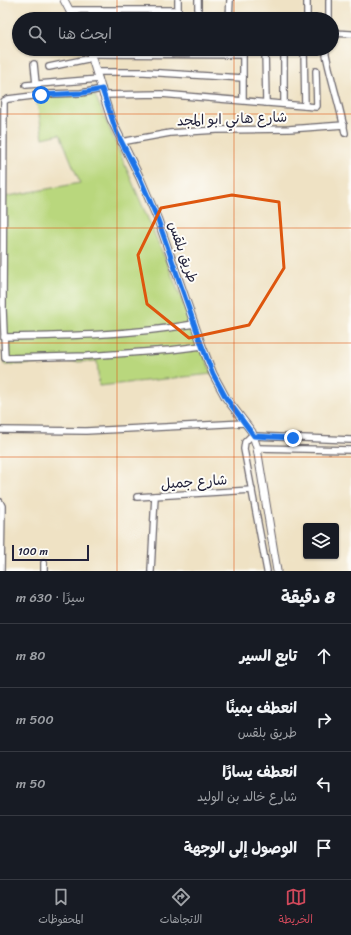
<!DOCTYPE html>
<html lang="ar">
<meta charset="utf-8">
<style>
body{margin:0;font-family:Sriracha,"Playpen Sans Arabic",sans-serif;background:#20242c;color:#f1f3f6;direction:rtl}
.controls{position:absolute;right:12px;bottom:12px;display:grid;overflow:hidden;border-radius:4px;box-shadow:0 1px 3px #0004}
.controls button{width:36px;height:36px;display:grid;place-items:center;padding:0;border:0;border-bottom:1px solid #363941;background:#171b24;color:#f1f3f6;font:20px sans-serif}
.scale{position:absolute;left:12px;bottom:10px;width:77px;box-sizing:border-box;padding-left:4px;border:2px solid #22223b;border-top:0;font-size:11px;line-height:14px;white-space:nowrap;color:#22223b;-webkit-text-stroke:3px #fdfcf7;paint-order:stroke}
.stop{position:absolute;width:12px;height:12px;margin:-9px;border:3px solid #1a73e8;border-radius:50%;background:#fff}
.stop.end{background:#1a73e8;border-color:#fff;box-shadow:0 1px 4px #0008}
.list{margin:0;padding:0;list-style:none}
h2{display:flex;justify-content:space-between;align-items:center;height:52px;margin:0;padding:0 16px;font-size:17px}
h2 small{font-size:13px;font-weight:400;color:#9ea1a6}
.list li{display:grid;grid-template-columns:26px 1fr auto;gap:12px;align-items:center;box-sizing:border-box;height:64px;padding:0 16px;border-top:1px solid #363941}
.list b{display:block;font-size:15px;white-space:nowrap}
.list p{margin:0;font-size:13px;white-space:nowrap;color:#9ea1a6}
.list em{font-size:13px;font-style:normal;color:#9ea1a6}
.icon{flex:none;width:22px;height:22px;fill:none;stroke:currentColor;stroke-width:2;stroke-linecap:round;stroke-linejoin:round}
.map{position:relative;flex:none;width:351px;height:571px;overflow:hidden;direction:ltr}
.search{position:absolute;background:#171b24;box-shadow:0 1px 3px #0004;left:12px;right:12px;top:12px;height:44px;display:flex;align-items:center;gap:10px;box-sizing:border-box;padding:0 14px;border-radius:22px;color:#9ea1a6;font-size:15px}
.sheet{height:308px;background:#171b24}
nav{display:flex;justify-content:space-around;align-items:center;box-sizing:border-box;height:56px;border-top:1px solid #363941;background:#171b24;font-size:11px;color:#9ea1a6}
nav a{display:grid;justify-items:center;gap:2px}
nav .on{color:#d1495b}
.map>svg:first-child{display:block}
.green{fill:#b9d77d;stroke:#6e7c5c}
.lines{fill:none;stroke-linecap:round;stroke-linejoin:round}
.minor-casing{stroke:#6a656b;stroke-width:8}
.major-casing{stroke:#6a656b;stroke-width:9}
.minor{stroke:#fff;stroke-width:5.5}
.major{stroke:#fff;stroke-width:7}
.route{stroke:#1a73e8;stroke-width:5}
.marked{fill:none;stroke:#de560e;stroke-width:3;stroke-linejoin:round}
.grid{fill:none;stroke:#de560e;stroke-width:1;stroke-opacity:0.55}
.labels{text-anchor:middle;dominant-baseline:central;stroke-width:4;stroke-linejoin:round;paint-order:stroke}
.street-label{font-size:14px;fill:#22223b;stroke:#fdfcf7}
</style>
<div class="map">
<svg width="351" height="571" viewBox="0 0 351 571">
<rect width="100%" height="100%" fill="#fdfcf7"/>
<filter id="ink" filterUnits="userSpaceOnUse"><feTurbulence type="fractalNoise" baseFrequency=".025" numOctaves="2"/><feDisplacementMap in="SourceGraphic" scale="8" xChannelSelector="R" yChannelSelector="G"/><feConvolveMatrix kernelMatrix="1 2 1 2 8 2 1 2 1" color-interpolation-filters="sRGB"/></filter>
<filter id="wash" filterUnits="userSpaceOnUse"><feTurbulence type="fractalNoise" baseFrequency=".012" numOctaves="4" result="noise"/><feDisplacementMap in="SourceGraphic" scale="16" xChannelSelector="R" yChannelSelector="G"/><feGaussianBlur stdDeviation="0.9" result="paint"/><feColorMatrix in="noise" values="0 0 0 0 0 0 0 0 0 0 0 0 0 0 0 0 0 1.4 0 .05"/><feComposite in="paint" operator="in"/></filter>
<g filter="url(#wash)">
<rect width="100%" height="100%" fill="#efe2c4"/>
<polygon class="green" points="95,95 166,261 212,374 99,386 97,361 5,365 3,197 80,183 60,134 43,138 36,97"/>
</g>
<g filter="url(#ink)">
<g class="lines">
<g class="minor-casing">
<g id="minor">
<polyline points="178,0 178,19"/>
<polyline points="307,0 307,19"/>
<polyline points="329,0 329,19"/>
<polyline points="69,10 178,10"/>
<polyline points="198,19 198,0"/>
<polyline points="229,19 230,0"/>
<polyline points="332,33 351,34"/>
<polyline points="265,49 266,103"/>
<polyline points="304,49 305,106"/>
<path d="M325 49C330 78 340 105 345 133"/>
<polyline points="91,54 243,55"/>
<polyline points="34,64 36,84"/>
<polyline points="49,67 92,58"/>
<polyline points="97,72 144,72 243,78"/>
<polyline points="26,85 99,79"/>
<polyline points="102,89 81,93 49,94 8,99 4,101 3,309 5,358 88,356 170,350 202,346"/>
<polyline points="103,95 161,94 316,107 317,106 316,71"/>
<polyline points="243,100 243,49"/>
<polyline points="284,104 284,49"/>
<polyline points="121,142 170,133 217,130 289,129 344,125"/>
<path d="M4 337C67 336 132 335 194 324"/>
<polyline points="0,430 86,431 245,423"/>
<polyline points="257,448 351,450"/>
<polyline points="137,497 252,490"/>
<polyline points="0,502 2,506 1,571"/>
<polyline points="44,571 44,563"/>
<polyline points="151,571 155,496"/>
<polyline points="267,571 244,449 245,442 250,437 254,436 351,440"/>
</g>
</g>
<g class="major-casing">
<g id="major">
<polyline points="64,0 74,19"/>
<polyline points="89,49 111,119 140,178 158,220 202,346 213,374 226,398 252,432 257,448 277,571"/>
</g>
</g>
<use href="#minor" class="minor"/>
<use href="#major" class="major"/>
</g>
</g>
<g class="lines" filter="url(#ink)">
<polyline class="route" points="41,95 82,93 102,89 116,131 140,178 158,220 202,346 213,374 226,398 254,436 293,438"/>
</g>
<path class="marked" d="M232 195 279 202 284 268 249 325 189 338 147 304 138 255 161 208Z"/>
<path class="grid" d="M117 0V19M234 0V19M117 49V571M234 49V571M0 114H351M0 228H351M0 343H351M0 457H351"/>
<g class="labels">
<g class="street-label">
<text transform="translate(232 119) rotate(-2)">شارع هاني ابو المجد</text>
<text transform="translate(183 252) rotate(71)">طريق بلقس</text>
<text transform="translate(194 482) rotate(-4)">شارع جميل</text>
</g>
</g>
</svg>
<div class="controls">
<button><svg class="icon" aria-label="layers" viewBox="0 0 24 24"><path d="M12 4l9 5-9 5-9-5zM3 14l9 5 9-5"/></svg></button>
</div>
<div class="scale">100 m</div>
<div class="stop" style="left:41px;top:95px"></div>
<div class="stop end" style="left:293px;top:438px"></div>
<div class="search"><svg class="icon" aria-label="search" viewBox="0 0 24 24"><circle cx="10" cy="10" r="6"/><path d="M15 15l6 6"/></svg>ابحث هنا</div>
</div>
<section class="sheet">
<h2>8 دقيقة<small>سيرًا · 630 m</small></h2>
<ul class="list">
<li><svg class="icon" aria-label="ahead" viewBox="0 0 24 24"><path d="M12 20V5M6 11l6-6 6 6"/></svg><div><b>تابع السير</b></div><em>80 m</em></li>
<li><svg class="icon" aria-label="right" viewBox="0 0 24 24"><path d="M7 20v-9h11M14 6l5 5-5 5"/></svg><div><b>انعطف يمينًا</b><p>طريق بلقس</p></div><em>500 m</em></li>
<li><svg class="icon" aria-label="left" viewBox="0 0 24 24"><path d="M17 20v-9H6M10 6l-5 5 5 5"/></svg><div><b>انعطف يسارًا</b><p>شارع خالد بن الوليد</p></div><em>50 m</em></li>
<li><svg class="icon" aria-label="arrive" viewBox="0 0 24 24"><path d="M6 21V4h12l-3 4 3 4H6"/></svg><div><b>الوصول إلى الوجهة</b></div></li>
</ul>
</section>
<nav>
<a class="on"><svg class="icon" aria-label="map" viewBox="0 0 24 24"><path d="M3 6l6-2 6 2 6-2v14l-6 2-6-2-6 2zM9 4v14M15 6v14"/></svg>الخريطة</a>
<a><svg class="icon" aria-label="directions" viewBox="0 0 24 24"><path d="M12 3l9 9-9 9-9-9zM9 14v-3h6M13 9l2 2-2 2"/></svg>الاتجاهات</a>
<a><svg class="icon" aria-label="saved" viewBox="0 0 24 24"><path d="M7 4h10v16l-5-4-5 4z"/></svg>المحفوظات</a>
</nav>
